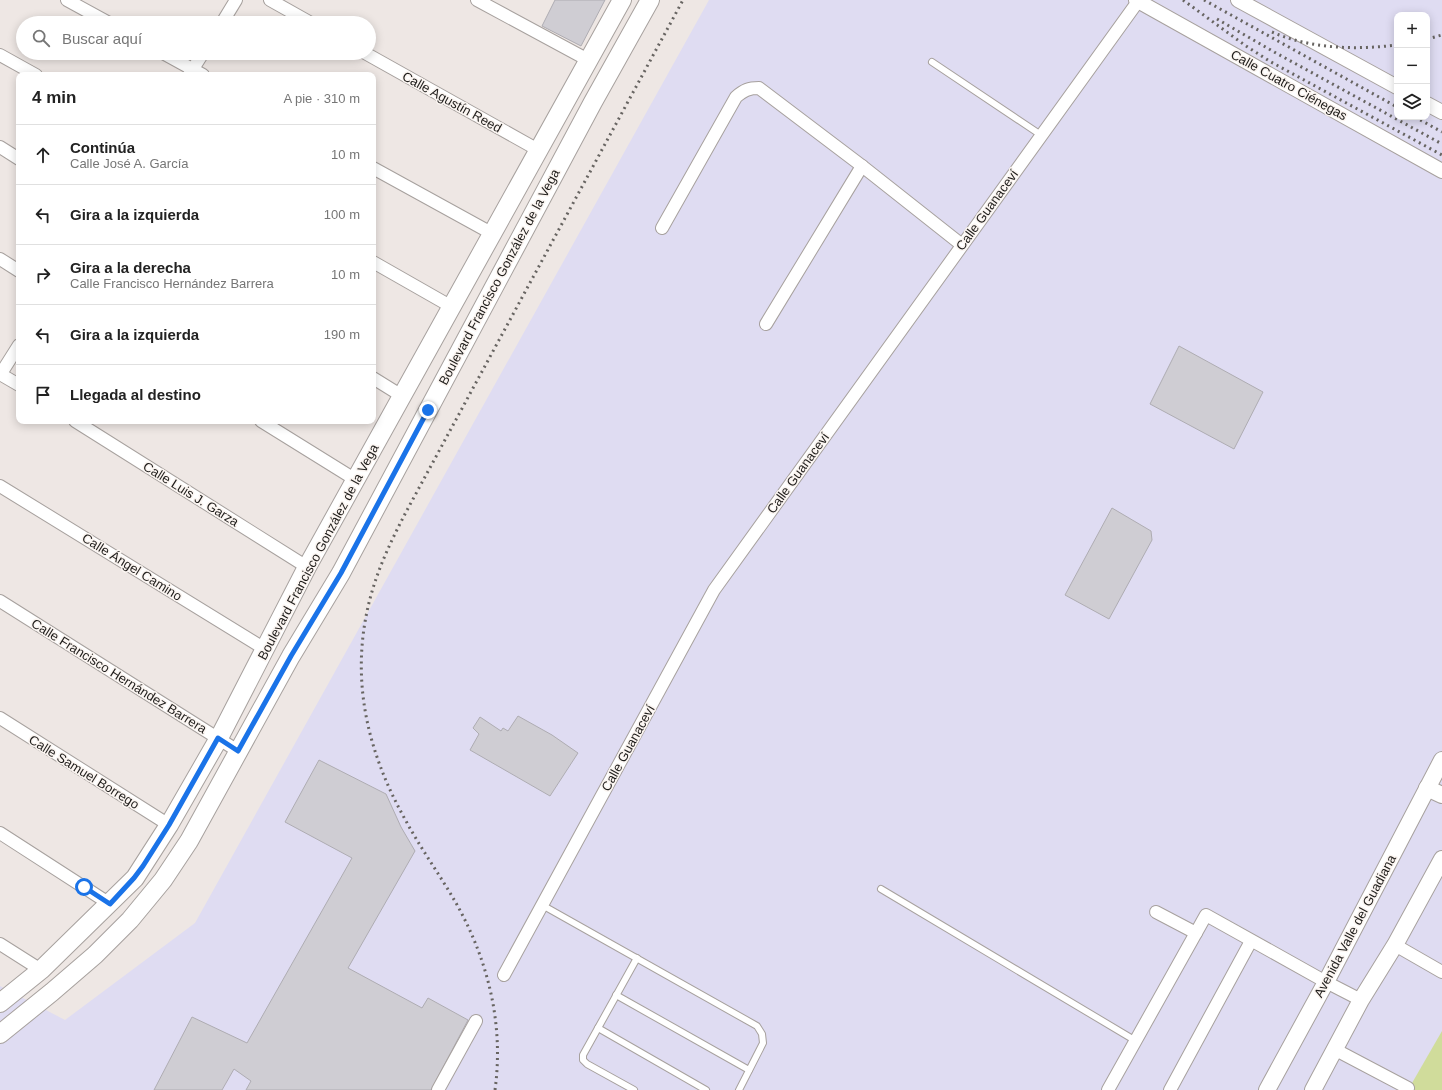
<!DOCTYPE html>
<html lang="es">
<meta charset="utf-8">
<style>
body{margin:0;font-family:Helvetica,sans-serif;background:#f2f2f2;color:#222}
.controls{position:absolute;right:12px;top:12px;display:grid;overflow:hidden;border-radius:8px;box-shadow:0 2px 10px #0003}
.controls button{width:36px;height:36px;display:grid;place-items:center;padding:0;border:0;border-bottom:1px solid #e0e0e0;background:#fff;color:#222;font:20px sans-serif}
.stop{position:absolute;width:12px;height:12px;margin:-9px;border:3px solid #1a73e8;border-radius:50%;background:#fff}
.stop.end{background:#1a73e8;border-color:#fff;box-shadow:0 1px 4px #0008}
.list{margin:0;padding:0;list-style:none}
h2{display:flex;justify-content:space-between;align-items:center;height:52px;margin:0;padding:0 16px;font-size:17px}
h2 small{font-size:13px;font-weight:400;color:#767676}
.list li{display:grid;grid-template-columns:26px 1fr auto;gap:12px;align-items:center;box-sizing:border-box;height:60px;padding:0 16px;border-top:1px solid #e0e0e0}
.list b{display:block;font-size:15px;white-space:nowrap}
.list p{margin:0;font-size:13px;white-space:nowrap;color:#767676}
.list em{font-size:13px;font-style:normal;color:#767676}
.icon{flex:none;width:22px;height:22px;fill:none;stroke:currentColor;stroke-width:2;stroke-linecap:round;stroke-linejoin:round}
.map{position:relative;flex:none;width:1442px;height:1090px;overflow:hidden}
.search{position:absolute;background:#fff;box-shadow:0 2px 10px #0003;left:16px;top:16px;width:360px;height:44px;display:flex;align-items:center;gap:10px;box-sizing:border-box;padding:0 14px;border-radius:22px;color:#767676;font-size:15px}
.panel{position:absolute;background:#fff;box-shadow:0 2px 10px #0003;left:16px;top:72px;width:360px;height:352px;border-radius:8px}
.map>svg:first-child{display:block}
.industrial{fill:#dfdcf2;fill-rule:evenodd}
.green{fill:#d0dc9b}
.building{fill:#cfcdd3;stroke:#aeacb2}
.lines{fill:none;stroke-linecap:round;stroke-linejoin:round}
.service-casing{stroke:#a7a19e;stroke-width:8}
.minor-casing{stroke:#a7a19e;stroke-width:14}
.tertiary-casing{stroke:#a7a19e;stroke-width:16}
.secondary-casing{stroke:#a7a19e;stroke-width:18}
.primary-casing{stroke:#a7a19e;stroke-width:20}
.service{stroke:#fff;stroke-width:6}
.minor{stroke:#fff;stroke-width:12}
.tertiary{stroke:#fff;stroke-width:14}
.secondary{stroke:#fff;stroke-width:16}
.primary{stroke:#fff;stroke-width:18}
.rail{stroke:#676461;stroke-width:3;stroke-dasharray:2 4;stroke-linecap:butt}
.route{stroke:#1a73e8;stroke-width:5}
.labels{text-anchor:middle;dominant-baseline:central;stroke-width:3;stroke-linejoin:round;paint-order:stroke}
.street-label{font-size:13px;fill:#1e1c1a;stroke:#fbf5f1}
</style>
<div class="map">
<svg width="1442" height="1090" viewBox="0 0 1442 1090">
<rect width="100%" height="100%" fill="#eee7e4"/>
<path class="industrial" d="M709 0H1442V1090H0V986L65 1020 195 923ZM1397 15H1427V117H1397Z"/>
<polygon class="green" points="1442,1031 1442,1090 1408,1090"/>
<g class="building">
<polygon points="555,0 605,0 581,46 542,26"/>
<polygon points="1179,346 1263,392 1234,449 1150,404"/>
<polygon points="1112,508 1151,531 1152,540 1109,619 1065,595"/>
<polygon points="518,716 552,735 578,753 550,796 470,750 479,734 473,728 480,717 501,731 503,728 508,731"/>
<polygon points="319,760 386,794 401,827 415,851 348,968 422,1008 428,998 468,1020 431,1090 246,1090 251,1081 234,1069 222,1090 154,1090 192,1017 247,1043 352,858 285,822"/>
</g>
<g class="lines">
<g class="service-casing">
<g id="service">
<polyline points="932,62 1041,135"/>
<polyline points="881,889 1136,1041"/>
<polyline points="542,905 757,1026 762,1034 763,1043 739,1090"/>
<polyline points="616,995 749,1070"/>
<polyline points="598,1028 706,1090"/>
<polyline points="634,1090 587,1064 583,1060 583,1055 637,958"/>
</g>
</g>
<g class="minor-casing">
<g id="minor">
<polyline points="67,0 109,23"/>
<polyline points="270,0 311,23"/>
<polyline points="477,0 590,61"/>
<polyline points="222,23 236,0"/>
<polyline points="163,53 203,75"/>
<polyline points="365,53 540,151"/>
<polyline points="0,55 36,75"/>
<polyline points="189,75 203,53"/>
<polyline points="0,147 19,159"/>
<polyline points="373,168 493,234"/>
<path d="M662 228 736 97C744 90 749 88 759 88L862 166 962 245"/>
<polyline points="0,259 19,271"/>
<polyline points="373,262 452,307"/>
<polyline points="766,324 862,166"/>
<polyline points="0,374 19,385"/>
<polyline points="0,375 19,345"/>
<polyline points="373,378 402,396"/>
<polyline points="75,421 307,567"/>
<polyline points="261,421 356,480"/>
<polyline points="0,486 265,649"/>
<polyline points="0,601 238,751"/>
<polyline points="0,718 169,825"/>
<polyline points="0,833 110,904"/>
<polyline points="1156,912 1196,933"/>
<polyline points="0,944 41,970"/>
<polyline points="1395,945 1442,972"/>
<polyline points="504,975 714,590 1139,0"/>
<polyline points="1334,1049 1408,1088"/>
<polyline points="438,1090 476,1021"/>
<polyline points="1108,1090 1206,915 1326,982 1361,1000"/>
<polyline points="1170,1090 1251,941"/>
</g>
</g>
<g class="tertiary-casing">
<g id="tertiary">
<polyline points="1136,0 1442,171"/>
<polyline points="1238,0 1397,87"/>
<polyline points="1427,104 1442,112"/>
</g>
</g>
<g class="secondary-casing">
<g id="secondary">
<polyline points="1427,788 1442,795"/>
<polyline points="1267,1090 1326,982 1442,760"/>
<polyline points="1313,1090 1361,1000 1395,945 1442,859"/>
</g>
</g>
<g class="primary-casing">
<g id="primary">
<polyline points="0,1003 41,970 135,878 169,825 219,738 307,567 622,0"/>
<polyline points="0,1034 52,992 95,955 130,920 163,880 189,841 291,656 341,573 593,102 650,0"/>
</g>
</g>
<use href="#service" class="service"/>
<use href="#minor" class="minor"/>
<use href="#tertiary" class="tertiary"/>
<use href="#secondary" class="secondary"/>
<use href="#primary" class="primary"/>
<g class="rail">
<polyline points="1183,0 1246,46 1271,62 1442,155"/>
<polyline points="1204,0 1397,107"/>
<polyline points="1217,19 1276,53 1442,144"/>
<path d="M1272 32C1311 49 1355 50 1397 45"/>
<polyline points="1427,39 1442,35"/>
<polyline points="1415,117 1442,132"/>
<path d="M495 1090C504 1024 488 960 456 903 440 875 421 849 406 821 366 750 349 675 371 595 379 566 392 539 406 512L683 0"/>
</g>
</g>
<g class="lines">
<polyline class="route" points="84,887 110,904 134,878 143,866 169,825 218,738 238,751 291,656 341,573 428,410"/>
</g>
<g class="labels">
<g class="street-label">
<text transform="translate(1289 85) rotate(29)">Calle Cuatro Ciénegas</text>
<text transform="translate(452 102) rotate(29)">Calle Agustín Reed</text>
<text transform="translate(987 210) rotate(-54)">Calle Guanaceví</text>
<text transform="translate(499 277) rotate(-62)">Boulevard Francisco González de la Vega</text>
<text transform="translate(798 473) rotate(-54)">Calle Guanaceví</text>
<text transform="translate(191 494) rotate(32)">Calle Luis J. Garza</text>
<text transform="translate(318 552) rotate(-62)">Boulevard Francisco González de la Vega</text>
<text transform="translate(132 567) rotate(32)">Calle Ángel Camino</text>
<text transform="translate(119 676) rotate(32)">Calle Francisco Hernández Barrera</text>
<text transform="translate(628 748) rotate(-61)">Calle Guanaceví</text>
<text transform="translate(84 772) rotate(32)">Calle Samuel Borrego</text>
<text transform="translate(1355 926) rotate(-62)">Avenida Valle del Guadiana</text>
</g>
</g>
</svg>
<div class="controls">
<button>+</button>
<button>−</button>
<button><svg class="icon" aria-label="layers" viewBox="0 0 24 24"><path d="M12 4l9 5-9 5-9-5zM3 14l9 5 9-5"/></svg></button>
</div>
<div class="stop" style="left:84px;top:887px"></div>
<div class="stop end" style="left:428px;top:410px"></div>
<div class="search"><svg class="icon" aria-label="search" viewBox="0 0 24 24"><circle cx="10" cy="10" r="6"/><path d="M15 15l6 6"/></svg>Buscar aquí</div>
<section class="panel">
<h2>4 min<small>A pie · 310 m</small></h2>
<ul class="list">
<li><svg class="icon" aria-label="ahead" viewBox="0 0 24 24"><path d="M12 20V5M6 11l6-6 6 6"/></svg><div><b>Continúa</b><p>Calle José A. García</p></div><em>10 m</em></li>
<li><svg class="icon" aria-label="left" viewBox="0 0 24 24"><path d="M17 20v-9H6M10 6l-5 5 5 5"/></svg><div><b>Gira a la izquierda</b></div><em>100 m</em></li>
<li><svg class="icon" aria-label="right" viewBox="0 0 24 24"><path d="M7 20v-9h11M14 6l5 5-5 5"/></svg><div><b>Gira a la derecha</b><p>Calle Francisco Hernández Barrera</p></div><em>10 m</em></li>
<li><svg class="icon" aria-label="left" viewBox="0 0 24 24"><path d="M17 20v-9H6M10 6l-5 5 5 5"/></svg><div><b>Gira a la izquierda</b></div><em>190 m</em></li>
<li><svg class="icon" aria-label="arrive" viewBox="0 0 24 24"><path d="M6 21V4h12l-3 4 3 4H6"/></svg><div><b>Llegada al destino</b></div></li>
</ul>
</section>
</div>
